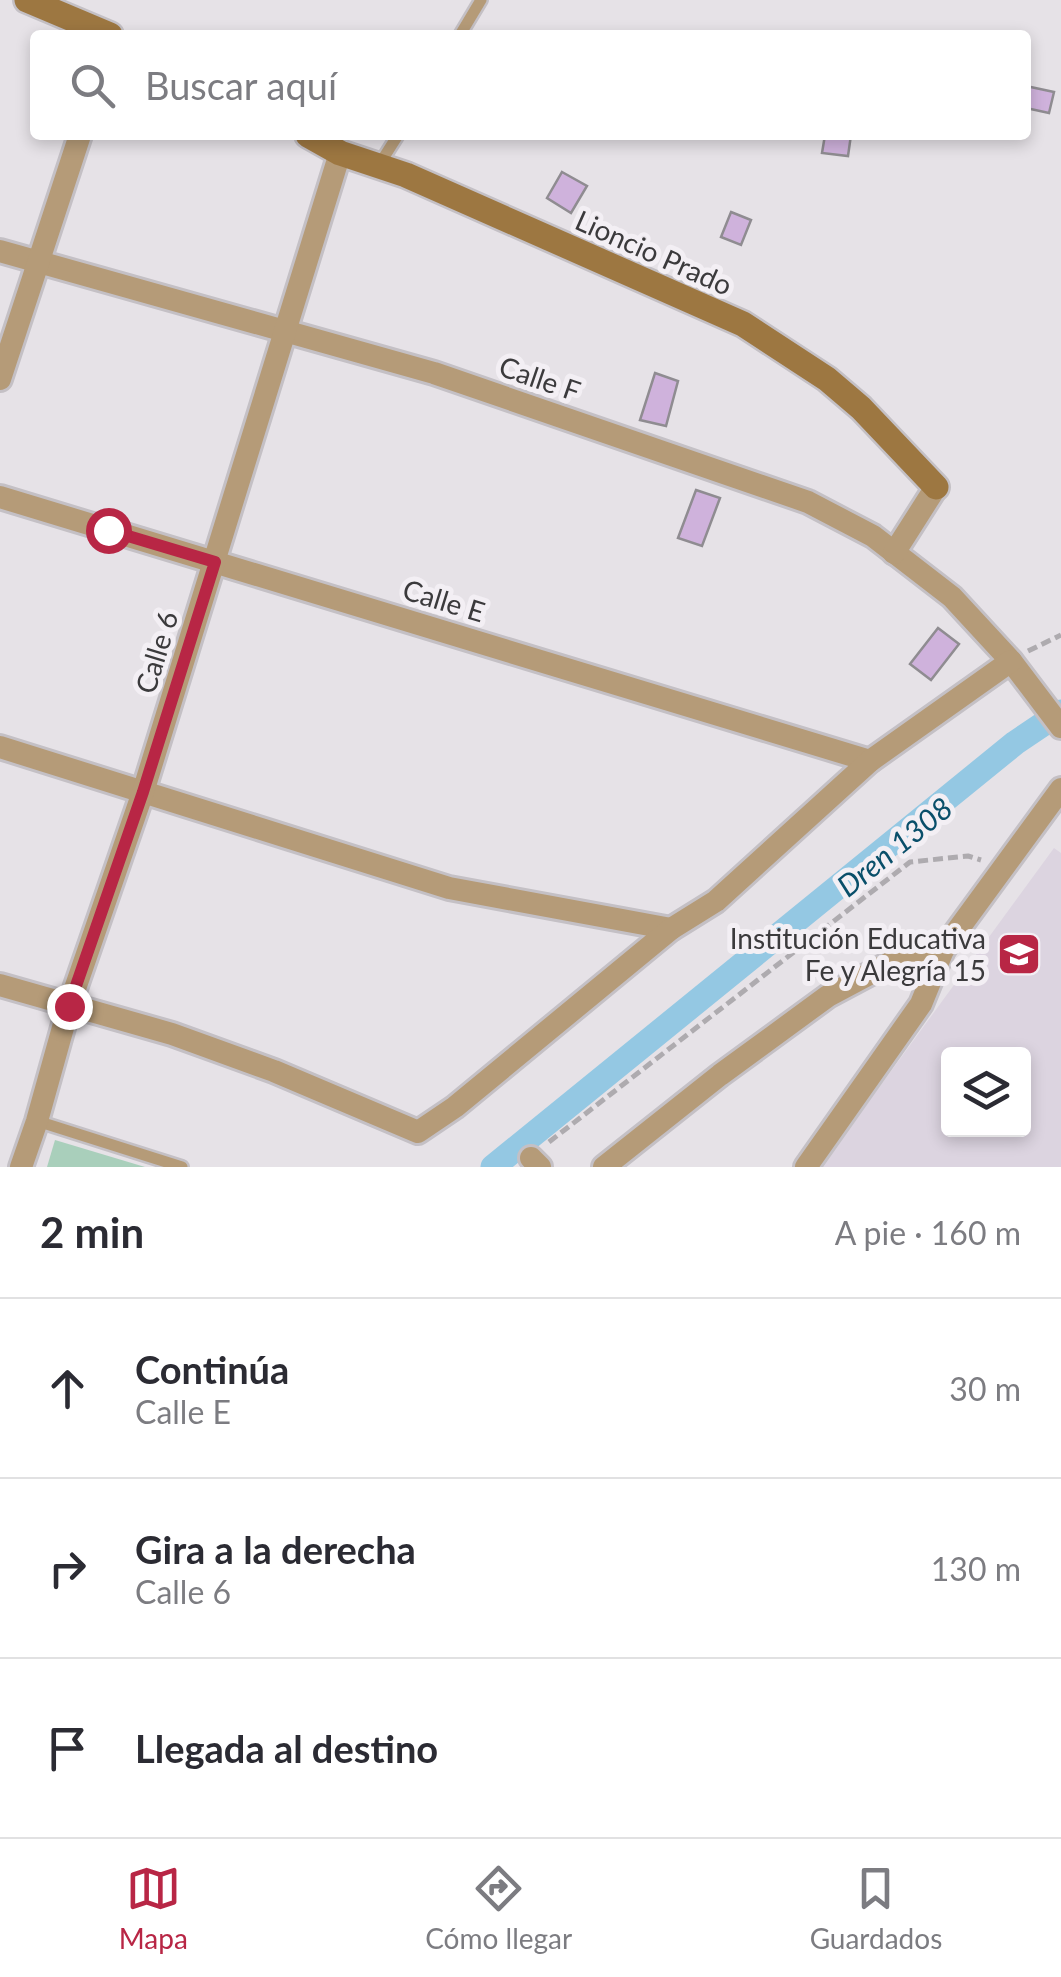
<!DOCTYPE html>
<html lang="es">
<meta charset="utf-8">
<style>
body{margin:0;font-family:Lato,sans-serif;background:#f7f7f7;color:#2b2b33}
.controls{position:absolute;right:30px;bottom:30px;display:grid;overflow:hidden;border-radius:10px;box-shadow:0 5px 15px #0003}
.controls button{width:90px;height:90px;display:grid;place-items:center;padding:0;border:0;border-bottom:2px solid #e1e1e2;background:#fff;color:#2b2b33;font:50px sans-serif}
.stop{position:absolute;width:30px;height:30px;margin:-22px;border:8px solid #b82645;border-radius:50%;background:#fff}
.stop.end{background:#b82645;border-color:#fff;box-shadow:0 2px 10px #0008}
.list{margin:0;padding:0;list-style:none}
h2{display:flex;justify-content:space-between;align-items:center;height:130px;margin:0;padding:0 40px;font-size:42px}
h2 small{font-size:32px;font-weight:400;color:#7c7c81}
.list li{display:grid;grid-template-columns:65px 1fr auto;gap:30px;align-items:center;box-sizing:border-box;height:180px;padding:0 40px;border-top:2px solid #e1e1e2}
.list b{display:block;font-size:38px;white-space:nowrap}
.list p{margin:0;font-size:32px;white-space:nowrap;color:#7c7c81}
.list em{font-size:32px;font-style:normal;color:#7c7c81}
.icon{flex:none;width:55px;height:55px;fill:none;stroke:currentColor;stroke-width:2;stroke-linecap:round;stroke-linejoin:round}
.map{position:relative;flex:none;width:1061px;height:1167px;overflow:hidden}
.search{position:absolute;background:#fff;box-shadow:0 5px 15px #0003;left:30px;right:30px;top:30px;height:110px;display:flex;align-items:center;gap:25px;box-sizing:border-box;padding:0 35px;border-radius:10px;color:#7c7c81;font-size:38px}
.sheet{height:670px;background:#fff}
nav{display:flex;justify-content:space-around;align-items:center;box-sizing:border-box;height:140px;border-top:2px solid #e1e1e2;background:#fff;font-size:28px;color:#7c7c81}
nav a{display:grid;justify-items:center;gap:5px}
nav .on{color:#b82645}
.map>svg:first-child{display:block}
.built{fill:#dcd4e0;fill-rule:evenodd}
.green{fill:#a9cfbb}
.lines{fill:none;stroke-linecap:round;stroke-linejoin:round}
.canal{stroke:#94c8e3;stroke-width:25}
.building{fill:#cfb2dc;stroke:#8f8c91;stroke-width:2.5}
.lane-casing{stroke:#c4c0c5;stroke-width:16}
.street-casing{stroke:#c4c0c5;stroke-width:28}
.secondary-casing{stroke:#c4c0c5;stroke-width:30}
.path{stroke:#aeabaf;stroke-width:5;stroke-dasharray:10 5;stroke-linecap:butt}
.lane{stroke:#b59b78;stroke-width:11}
.street{stroke:#b59b78;stroke-width:22}
.secondary{stroke:#9d7741;stroke-width:25}
.route{stroke:#b82645;stroke-width:12}
.labels{text-anchor:middle;dominant-baseline:central;stroke-width:10;stroke-linejoin:round;paint-order:stroke}
.street-label{font-size:28px;fill:#3b3a3c;stroke:#f3eff4}
.poi-label{font-size:28px;fill:#3b3a3c;stroke:#f3eff4;text-anchor:end}
.water-label{font-size:30px;font-style:italic;fill:#094f6a;stroke:#f3eff4}
</style>
<div class="map">
<svg width="1061" height="1167" viewBox="0 0 1061 1167">
<rect width="100%" height="100%" fill="#e6e2e7"/>
<path class="built" d="M1054 848 1061 853V1167H821ZM948 1054H1024V1130H948Z"/>
<polygon class="green" points="55,1140 145,1167 47,1167"/>
<g class="lines">
<polyline class="canal" points="493,1167 1015,743 1061,712"/>
</g>
<g class="building">
<polygon points="1026,86 1054,92 1049,113 1026,108"/>
<polygon points="825,135 851,135 848,156 822,153"/>
<polygon points="562,172 587,186 571,213 547,198"/>
<polygon points="731,212 751,220 741,245 721,237"/>
<polygon points="655,373 678,381 666,426 640,420"/>
<polygon points="696,490 720,498 702,546 678,538"/>
<polygon points="938,628 959,644 931,680 910,664"/>
</g>
<g class="lines">
<g class="lane-casing">
<g id="lane">
<polyline points="460,35 481,0"/>
<polyline points="379,165 398,135"/>
<polyline points="37,1121 182,1167"/>
</g>
</g>
<g class="street-casing">
<g id="street">
<polyline points="0,251 434,373 808,502 873,536 952,597 1011,661 1061,727"/>
<polyline points="0,379 80,135"/>
<polyline points="0,497 870,761"/>
<polyline points="894,553 936,487"/>
<polyline points="0,747 449,888 671,929"/>
<polyline points="0,985 172,1034 274,1071 418,1132 455,1107 671,929 716,901 870,761 1011,661"/>
<polyline points="531,1158 540,1167"/>
<polyline points="21,1167 37,1121 69,1006 143,792 340,153"/>
<polyline points="604,1167 720,1075 828,996 890,963 943,950"/>
<polyline points="806,1167 921,1004 943,950 1061,789"/>
</g>
</g>
<g class="secondary-casing">
<g id="secondary">
<polyline points="27,0 110,35"/>
<polyline points="308,135 340,153 406,175 743,324 827,379 861,408 936,487"/>
</g>
</g>
<g class="path">
<polyline points="1028,651 1061,635"/>
<polyline points="549,1142 910,862 968,856 981,860"/>
</g>
<use href="#lane" class="lane"/>
<use href="#street" class="street"/>
<use href="#secondary" class="secondary"/>
</g>
<g class="lines">
<polyline class="route" points="69,1006 143,792 215,562 108,530"/>
</g>
<defs>
<g id="school-square" transform="scale(2.25)"><rect x="-9" y="-9" width="18" height="18" rx="4" fill="#b82645" stroke="#f3eff4"/><path d="M0-5L7-2L0 1L-7-2ZM-4 1L0 2.5L4 1V4Q0 6-4 4Z" fill="#fff"/></g>
</defs>
<g fill-rule="evenodd">
<use href="#school-square" x="1019" y="954"/>
</g>
<g class="labels">
<g class="street-label">
<text transform="translate(654 252) rotate(24)">Lioncio Prado</text>
<text transform="translate(540 378) rotate(19)">Calle F</text>
<text transform="translate(444 600) rotate(17)">Calle E</text>
<text transform="translate(156 652) rotate(-73)">Calle 6</text>
</g>
<g class="poi-label">
<text x="986" y="938">Institución Educativa<tspan x="986" dy="32">Fe y Alegría 15</tspan></text>
</g>
<g class="water-label">
<text transform="translate(894 846) rotate(-39)">Dren 1308</text>
</g>
</g>
</svg>
<div class="controls">
<button><svg class="icon" aria-label="layers" viewBox="0 0 24 24"><path d="M12 4l9 5-9 5-9-5zM3 14l9 5 9-5"/></svg></button>
</div>
<div class="stop" style="left:108px;top:530px"></div>
<div class="stop end" style="left:69px;top:1006px"></div>
<div class="search"><svg class="icon" aria-label="search" viewBox="0 0 24 24"><circle cx="10" cy="10" r="6"/><path d="M15 15l6 6"/></svg>Buscar aquí</div>
</div>
<section class="sheet">
<h2>2 min<small>A pie · 160 m</small></h2>
<ul class="list">
<li><svg class="icon" aria-label="ahead" viewBox="0 0 24 24"><path d="M12 20V5M6 11l6-6 6 6"/></svg><div><b>Continúa</b><p>Calle E</p></div><em>30 m</em></li>
<li><svg class="icon" aria-label="right" viewBox="0 0 24 24"><path d="M7 20v-9h11M14 6l5 5-5 5"/></svg><div><b>Gira a la derecha</b><p>Calle 6</p></div><em>130 m</em></li>
<li><svg class="icon" aria-label="arrive" viewBox="0 0 24 24"><path d="M6 21V4h12l-3 4 3 4H6"/></svg><div><b>Llegada al destino</b></div></li>
</ul>
</section>
<nav>
<a class="on"><svg class="icon" aria-label="map" viewBox="0 0 24 24"><path d="M3 6l6-2 6 2 6-2v14l-6 2-6-2-6 2zM9 4v14M15 6v14"/></svg>Mapa</a>
<a><svg class="icon" aria-label="directions" viewBox="0 0 24 24"><path d="M12 3l9 9-9 9-9-9zM9 14v-3h6M13 9l2 2-2 2"/></svg>Cómo llegar</a>
<a><svg class="icon" aria-label="saved" viewBox="0 0 24 24"><path d="M7 4h10v16l-5-4-5 4z"/></svg>Guardados</a>
</nav>
